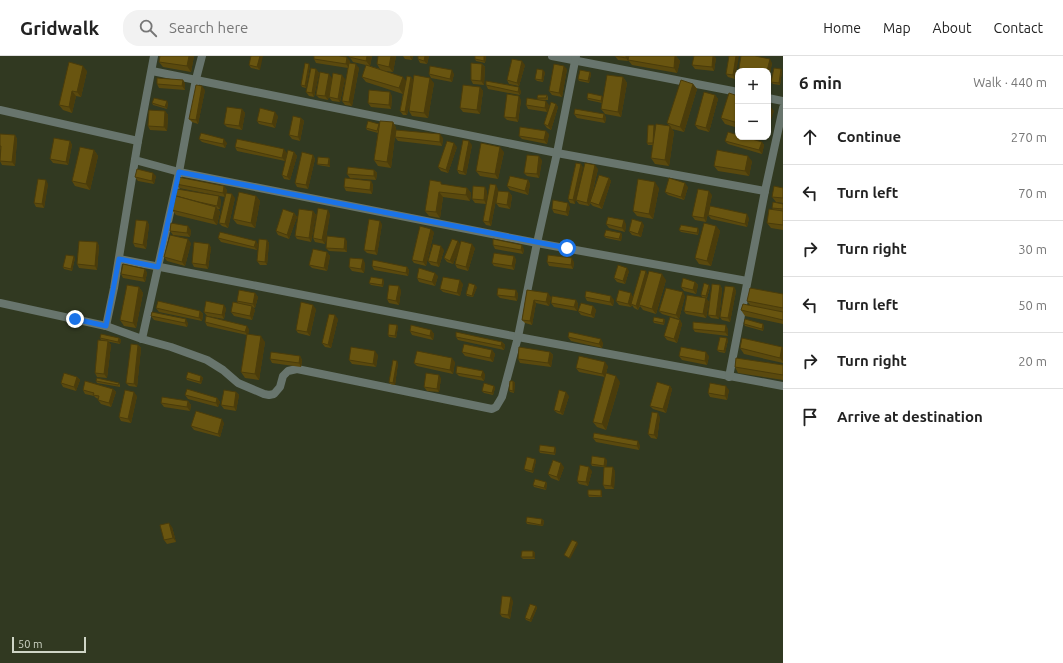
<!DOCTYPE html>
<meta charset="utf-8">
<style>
body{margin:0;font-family:Ubuntu,sans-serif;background:#f2f2f2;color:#222}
.controls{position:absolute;right:12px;top:12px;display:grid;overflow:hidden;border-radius:8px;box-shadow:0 1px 3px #0004}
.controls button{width:36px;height:36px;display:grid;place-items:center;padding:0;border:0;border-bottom:1px solid #e0e0e0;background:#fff;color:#222;font:20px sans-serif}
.scale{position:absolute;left:12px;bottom:10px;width:74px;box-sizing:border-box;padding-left:4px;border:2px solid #cfd5c6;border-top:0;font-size:11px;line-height:14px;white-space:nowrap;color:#cfd5c6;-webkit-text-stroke:3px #313921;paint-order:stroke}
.stop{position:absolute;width:12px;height:12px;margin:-9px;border:3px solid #1a73e8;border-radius:50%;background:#fff}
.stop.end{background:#1a73e8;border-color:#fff;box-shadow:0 1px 4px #0008}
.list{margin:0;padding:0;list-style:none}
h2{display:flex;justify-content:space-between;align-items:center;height:52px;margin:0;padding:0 16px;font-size:17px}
h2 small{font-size:13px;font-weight:400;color:#767676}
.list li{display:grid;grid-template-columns:26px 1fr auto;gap:12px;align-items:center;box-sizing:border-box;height:56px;padding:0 16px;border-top:1px solid #e0e0e0}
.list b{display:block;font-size:15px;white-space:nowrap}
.list em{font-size:13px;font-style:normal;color:#767676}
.icon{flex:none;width:22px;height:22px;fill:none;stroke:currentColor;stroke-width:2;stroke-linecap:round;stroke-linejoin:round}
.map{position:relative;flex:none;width:783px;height:607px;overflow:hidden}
header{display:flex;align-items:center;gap:24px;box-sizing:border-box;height:56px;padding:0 20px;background:#fff;border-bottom:1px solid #e0e0e0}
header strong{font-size:19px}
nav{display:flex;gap:22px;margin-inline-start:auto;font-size:14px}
.search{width:280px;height:36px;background:#f2f2f2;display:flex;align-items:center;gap:10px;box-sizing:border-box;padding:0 14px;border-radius:16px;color:#767676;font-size:15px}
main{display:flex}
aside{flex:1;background:#fff}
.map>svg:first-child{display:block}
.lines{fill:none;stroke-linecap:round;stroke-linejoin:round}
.street{stroke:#68756d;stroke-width:8}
.wall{fill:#5a490e}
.shaded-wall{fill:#4a3c0b}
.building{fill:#695510;stroke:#4a3c0b}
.route{stroke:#1a73e8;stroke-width:5}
</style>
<header>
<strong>Gridwalk</strong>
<div class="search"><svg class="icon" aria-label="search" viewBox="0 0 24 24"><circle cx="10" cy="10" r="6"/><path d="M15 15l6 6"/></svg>Search here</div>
<nav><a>Home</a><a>Map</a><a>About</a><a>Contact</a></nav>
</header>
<main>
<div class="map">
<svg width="783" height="607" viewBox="0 0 783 607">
<rect width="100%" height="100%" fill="#313921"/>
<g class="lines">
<g class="street">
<polyline points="552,0 738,36"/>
<polyline points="152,15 557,97 765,135"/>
<polyline points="768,42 783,45"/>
<polyline points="0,54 138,85"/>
<polyline points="135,104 179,116 537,187 747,225"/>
<polyline points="119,203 518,281 783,330"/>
<polyline points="0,247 106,270 142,283 171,291 207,304 223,314 238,327 264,338 269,339 274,338 280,331 283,320 288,315 297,313 492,353 496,351 502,341 518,281 537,187 557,97 576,0"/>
<polyline points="106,270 114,232 138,85 154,0"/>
<polyline points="142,283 179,116 196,23 202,0"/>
<polyline points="729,321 765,135 783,52"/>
</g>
</g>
<g class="wall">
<polygon points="194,0 191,16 163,11 159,6"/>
<polygon points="251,0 260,14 251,12 249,9"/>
<polygon points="349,0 372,0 370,10 380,13 377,8 396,0 393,16 385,15 406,25 411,21 413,24 434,27 428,62 412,60 409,55 411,41 407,59 403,59 400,55 403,38 366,26 362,21 366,9 353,6"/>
<polygon points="403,0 413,0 412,4 405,3"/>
<polygon points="418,0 429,0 427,8 420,7 418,3"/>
<polygon points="486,0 485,7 476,5 475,3"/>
<polygon points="615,0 676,0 680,5 677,17 632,9 628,4 628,5 618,4"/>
<polygon points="729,0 735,23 728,21 726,18"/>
<polygon points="716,2 714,15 695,13 692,9"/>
<polygon points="314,3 350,5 350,7 359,12 352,50 345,49 342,45 348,12 316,7"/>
<polygon points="772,7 769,22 768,21 768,15 741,15 739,12"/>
<polygon points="482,8 485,11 484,29 473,28 471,24"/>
<polygon points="525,9 519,30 509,28 507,24"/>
<polygon points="310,10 306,32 302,31 301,29"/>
<polygon points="316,13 319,17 314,41 309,40 306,36"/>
<polygon points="567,13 562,41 552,39 549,35"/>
<polygon points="781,13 782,15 780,29 773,28 771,26"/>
<polygon points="87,15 81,41 76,40 72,57 63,54 59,49"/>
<polygon points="545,16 543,26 537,25 535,23"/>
<polygon points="590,16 591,18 589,27 579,25 578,23"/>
<polygon points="429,18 454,18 452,26 431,22"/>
<polygon points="623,21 627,27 621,61 605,58 601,53 602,47 588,44 587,42 602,40 603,42"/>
<polygon points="332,22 328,44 319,42 316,39"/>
<polygon points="345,23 340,46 332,45 329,41"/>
<polygon points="185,27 185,34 159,32 157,28"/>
<polygon points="693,28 697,33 684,76 672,73 674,76 669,110 655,108 651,102 653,89 648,89 647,87 655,71 655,77 670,70 667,67"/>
<polygon points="486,29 521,35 520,39 488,33"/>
<polygon points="480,31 483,35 480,58 463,56 460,52"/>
<polygon points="205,34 198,68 192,66 189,63"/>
<polygon points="547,39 548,41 548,44 539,44 537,42"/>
<polygon points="715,39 718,43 709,76 698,73 695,69"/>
<polygon points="392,40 391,53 371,51 368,47"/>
<polygon points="738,40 738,72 725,68 721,62"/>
<polygon points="521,44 518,66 507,64 504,61"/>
<polygon points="152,47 168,47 167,53 153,49"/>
<polygon points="556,48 558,51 551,74 547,72 544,68"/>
<polygon points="526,49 549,49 547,56 528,53"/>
<polygon points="242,53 245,57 242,74 227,71 224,68"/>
<polygon points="165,55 168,59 167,75 150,74 148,70"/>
<polygon points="574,58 604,58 606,62 605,67 577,62"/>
<polygon points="278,60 275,72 259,68 257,65"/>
<polygon points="301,62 304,65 300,85 292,83 289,79"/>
<polygon points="393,66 396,72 391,112 378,110 374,104 378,77 367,74 366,72 379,68 380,69"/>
<polygon points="0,78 15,79 17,83 15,110 2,109 0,105 1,94 0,93"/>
<polygon points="549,78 547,88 522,83 519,80"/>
<polygon points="395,81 443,82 442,90 398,85"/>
<polygon points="199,83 227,87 225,92 202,86"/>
<polygon points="70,85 72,89 68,109 53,107 50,103"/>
<polygon points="725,85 762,86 764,89 762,98 728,88"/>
<polygon points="472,89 466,119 459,118 457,114"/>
<polygon points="235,91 287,97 285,105 237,95"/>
<polygon points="457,91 448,117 441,115 438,111"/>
<polygon points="94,94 98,100 90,134 75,130 72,125"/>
<polygon points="294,96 297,100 290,124 284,123 282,119"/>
<polygon points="504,96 498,123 480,120 476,115"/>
<polygon points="313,99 315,103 308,133 297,131 295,127"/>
<polygon points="329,102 330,104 330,111 318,109 317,108"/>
<polygon points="542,104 539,122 527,120 524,117"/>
<polygon points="752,105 749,120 718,115 714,110"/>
<polygon points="576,107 575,148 570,147 568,143"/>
<polygon points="598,113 591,143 609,122 611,125 602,153 593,150 590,147 589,150 579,148 576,144"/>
<polygon points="374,114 377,117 376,124 350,122 347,118"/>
<polygon points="156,120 154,128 138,125 135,121"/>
<polygon points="528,124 530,128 528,139 510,134 507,130"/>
<polygon points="371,125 373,129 372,138 346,135 344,131"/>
<polygon points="48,128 44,152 36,151 34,147"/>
<polygon points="176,128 224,130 227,134 225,141 179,132"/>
<polygon points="443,129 467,132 471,137 470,145 443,141 440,162 429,160 425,155"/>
<polygon points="688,131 684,144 668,139 665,136"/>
<polygon points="659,132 653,163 637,160 633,155"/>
<polygon points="783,132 783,147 776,146 772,141"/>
<polygon points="498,133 491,170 486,169 483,165"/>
<polygon points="487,135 486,148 475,147 472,143"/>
<polygon points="509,136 512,140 510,153 499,151 496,147"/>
<polygon points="712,139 706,166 695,164 692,160"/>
<polygon points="256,140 260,145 255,172 237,168 233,163"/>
<polygon points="235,142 228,172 222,170 219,167"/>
<polygon points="221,144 220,153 218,153 220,156 217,169 176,159 172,154"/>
<polygon points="783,148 783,174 771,172 767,167 774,154 772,152"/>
<polygon points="570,151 568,160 554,157 552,153"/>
<polygon points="313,155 316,159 311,186 297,183 295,180"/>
<polygon points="294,157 297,161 289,183 278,179 276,175"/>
<polygon points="330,158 325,188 315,186 313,182"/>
<polygon points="708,159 749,162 747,171 711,163"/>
<polygon points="147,165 149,169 146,193 135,191 133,187"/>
<polygon points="382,168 377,199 367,197 364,194"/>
<polygon points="606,168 626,168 625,176 609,172"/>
<polygon points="644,169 641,181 632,179 629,175"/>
<polygon points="716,170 720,175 711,210 699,208 695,202"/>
<polygon points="191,174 190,181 173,179 170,175"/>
<polygon points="679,174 699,174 698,179 681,176"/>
<polygon points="434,176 426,210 414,207 412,204"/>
<polygon points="621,177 622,179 621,185 606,182 604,180"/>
<polygon points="218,182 258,188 257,194 221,186"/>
<polygon points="267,184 269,187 267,209 260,209 257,205"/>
<polygon points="347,185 347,196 329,195 326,192"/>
<polygon points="97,186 99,190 97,214 79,212 77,208"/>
<polygon points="191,187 185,210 167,205 164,201"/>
<polygon points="209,188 211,192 208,213 194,211 192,207"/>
<polygon points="460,188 475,192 468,215 457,212 455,208 459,194 453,208 447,206 444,202"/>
<polygon points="493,189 524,193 523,198 495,193"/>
<polygon points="444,194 439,211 431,209 428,205"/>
<polygon points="327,196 330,200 327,215 312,212 309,209"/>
<polygon points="514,200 516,204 514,214 494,210 492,207"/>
<polygon points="75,202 72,215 64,213 63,211"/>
<polygon points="547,206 574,206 573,213 549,210"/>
<polygon points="365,207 364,217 352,215 349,211"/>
<polygon points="372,210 407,211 409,214 408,220 374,214"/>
<polygon points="145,213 147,217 145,226 123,222 121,218"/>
<polygon points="629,215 625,228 617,226 614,222"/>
<polygon points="648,218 666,224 656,258 643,254 640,250 638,254 634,252 632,249 631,251 619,249 616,245 633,240"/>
<polygon points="438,220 435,230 419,226 417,222"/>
<polygon points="384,225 383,231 371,229 369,227"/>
<polygon points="695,226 698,229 696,238 684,235 681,231"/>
<polygon points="463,228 460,240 443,236 440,233"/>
<polygon points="720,229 722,233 719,263 711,262 708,259"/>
<polygon points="139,231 143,237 136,272 124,270 120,264"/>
<polygon points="477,231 473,241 467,240 466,238"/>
<polygon points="710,231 707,242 702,241 701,239"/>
<polygon points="734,231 736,235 730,266 722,264 720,261"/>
<polygon points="401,234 399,249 389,247 387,243"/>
<polygon points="516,234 518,238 517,245 500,242 497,239"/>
<polygon points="527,234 551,241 549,250 536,247 532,269 525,267 522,264"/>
<polygon points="255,237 258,241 255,252 253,251 255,254 252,264 234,260 231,256 238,247 237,245"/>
<polygon points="783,238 783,268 745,260 741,254 750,249 747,245"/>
<polygon points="685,240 679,263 662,258 659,255"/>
<polygon points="585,241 614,244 613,250 587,245"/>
<polygon points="706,242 709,246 706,262 686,258 684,255"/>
<polygon points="576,244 578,248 577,255 554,251 551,247"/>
<polygon points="593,250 596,254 594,262 581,259 578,255"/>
<polygon points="156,252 200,255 203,258 202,265 159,256"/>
<polygon points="226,252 224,263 207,260 204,256"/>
<polygon points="316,253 310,280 298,277 296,274"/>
<polygon points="151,260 188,267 187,271 154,264"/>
<polygon points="338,263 331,292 325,291 322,287"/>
<polygon points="664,263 665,264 664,269 654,267 653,265"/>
<polygon points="680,264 682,268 677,287 667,284 664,280"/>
<polygon points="205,266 249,273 248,278 265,286 259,324 245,322 241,316 247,279 207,270"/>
<polygon points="744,268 764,270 763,275 745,270"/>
<polygon points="397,269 398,271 396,282 389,281 388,279"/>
<polygon points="693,273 728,273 728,280 695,276"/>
<polygon points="431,274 434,278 433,284 412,279 410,275"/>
<polygon points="456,281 502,286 505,289 504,294 458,284"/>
<polygon points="568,281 603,287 602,292 571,285"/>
<polygon points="100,282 119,282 121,284 120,288 101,284"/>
<polygon points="728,284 725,297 719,296 717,294"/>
<polygon points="108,285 111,289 107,322 97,321 95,317"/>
<polygon points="138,289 141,292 137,331 129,330 126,327"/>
<polygon points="782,291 783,292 783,307 744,298 740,292"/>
<polygon points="492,294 495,298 493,306 465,300 462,296"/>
<polygon points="550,296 553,299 551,311 520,307 518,303"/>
<polygon points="378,299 376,311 352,308 349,304"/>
<polygon points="300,300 302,304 301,311 272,307 270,303"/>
<polygon points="679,300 709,300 707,309 682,304"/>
<polygon points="455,306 453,318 417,310 414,307"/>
<polygon points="398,307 395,329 390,328 389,326"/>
<polygon points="783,309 783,324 738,317 735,311"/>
<polygon points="608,310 605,321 579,316 576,312"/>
<polygon points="456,317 485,318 484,325 459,320"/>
<polygon points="201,320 203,322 201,328 187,324 186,322"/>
<polygon points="77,321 80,324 76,335 63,331 61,327"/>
<polygon points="441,322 439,336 427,335 424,331"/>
<polygon points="96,325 119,327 120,329 120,331 97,327"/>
<polygon points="513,325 515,327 514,337 510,336 509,334"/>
<polygon points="620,326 606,374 597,371 593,366"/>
<polygon points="494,330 495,332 493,339 484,337 482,335"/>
<polygon points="670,330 672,333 666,357 653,353 650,350"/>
<polygon points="113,333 116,336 111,351 101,348 98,344 99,343 96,342 94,340 85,338 83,334"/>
<polygon points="729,334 727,344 710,341 708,337"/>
<polygon points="236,336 239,339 236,355 224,353 221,349"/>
<polygon points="185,339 217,342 220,346 218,351 188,343"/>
<polygon points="137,340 131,367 121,365 119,361"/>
<polygon points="569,340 563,359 557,357 554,354"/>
<polygon points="188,345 191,349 190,355 164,351 161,347"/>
<polygon points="660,361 657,383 651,382 648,378"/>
<polygon points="224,367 220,381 194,374 191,370"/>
<polygon points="593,382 640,389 639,394 596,386"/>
<polygon points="556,393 555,399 540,397 539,395"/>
<polygon points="535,403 536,405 533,417 526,415 524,413"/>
<polygon points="607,404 606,411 615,415 614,433 605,433 603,429 604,411 592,410 591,408"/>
<polygon points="564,411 559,425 551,422 548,418"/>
<polygon points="592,415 588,430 579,428 577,425"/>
<polygon points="546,426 547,428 546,434 534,431 533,429"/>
<polygon points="602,436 602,441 589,441 588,439"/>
<polygon points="542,463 544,465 543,470 527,468 526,466"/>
<polygon points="172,471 176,486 167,488 164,484"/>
<polygon points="533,495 535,497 535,503 523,503 521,501"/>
<polygon points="513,545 510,563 502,561 500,558"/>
<polygon points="536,550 537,552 531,566 526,564 525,562"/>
</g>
<g class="shaded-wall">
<polygon points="189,0 194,0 191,16 187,10"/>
<polygon points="260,0 263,0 260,14 257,11"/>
<polygon points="367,0 372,0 370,10 366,5"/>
<polygon points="391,0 396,0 393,16 389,11"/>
<polygon points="410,0 413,0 412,4 410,1"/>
<polygon points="425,0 429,0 427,8 424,5"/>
<polygon points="484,0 486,0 485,7 484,5"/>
<polygon points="626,0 629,0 628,5 626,2"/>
<polygon points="675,0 676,0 680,5 677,17 674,12"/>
<polygon points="713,0 714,0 716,2 714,15 712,11"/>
<polygon points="736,0 739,0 735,23 733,19"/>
<polygon points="347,1 350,5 349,12 346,8"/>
<polygon points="770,3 772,7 769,22 768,20 768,15 767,15"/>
<polygon points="522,5 525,9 519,30 517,27"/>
<polygon points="309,8 310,10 306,32 305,30"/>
<polygon points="356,8 359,12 352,50 349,46"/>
<polygon points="482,8 485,11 484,29 481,25"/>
<polygon points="83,10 87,15 81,41 77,36"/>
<polygon points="564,10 567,13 562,41 559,37"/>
<polygon points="316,13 319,17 314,41 312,37"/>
<polygon points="781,13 782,15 780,29 779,27"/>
<polygon points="452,14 454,18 452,26 450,23"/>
<polygon points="543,14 545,16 543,26 542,24"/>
<polygon points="590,16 591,18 589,27 588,25"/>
<polygon points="329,18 332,22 328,44 325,40"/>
<polygon points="342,19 345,23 340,46 338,43"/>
<polygon points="403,21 407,26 403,38 399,32"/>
<polygon points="411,21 414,25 407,59 405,56"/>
<polygon points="623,21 627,27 621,61 618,56"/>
<polygon points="430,22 434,27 428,62 424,57"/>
<polygon points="183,24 185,27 185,34 182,30"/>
<polygon points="693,28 697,33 684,76 680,71"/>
<polygon points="202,30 205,34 198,68 196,64"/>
<polygon points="480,31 483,35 480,58 477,54"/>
<polygon points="519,31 521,35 520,39 518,36"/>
<polygon points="72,35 76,40 72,57 69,51"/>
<polygon points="390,36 392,40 391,53 389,49"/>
<polygon points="715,39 718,43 709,76 706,72"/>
<polygon points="519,40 521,44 518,66 516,62"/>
<polygon points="602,40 603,42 602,47 601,45"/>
<polygon points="167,45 168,47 167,53 165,51"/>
<polygon points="546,45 549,49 547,56 545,52"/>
<polygon points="556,48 558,51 551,74 548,70"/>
<polygon points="770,50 774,55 768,73 768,55"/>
<polygon points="242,53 245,57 242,74 239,70"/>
<polygon points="165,55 168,59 167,75 164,71"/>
<polygon points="275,56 278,60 275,72 272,68"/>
<polygon points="604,58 606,62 605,67 603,63"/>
<polygon points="301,62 304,65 300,85 298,81"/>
<polygon points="393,66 396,72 391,112 387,106"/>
<polygon points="654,69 655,71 654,89 653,87"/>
<polygon points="670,70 674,76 669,110 665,104"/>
<polygon points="546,75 549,78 547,88 544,84"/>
<polygon points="440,78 443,82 442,90 440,86"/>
<polygon points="15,79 17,83 15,110 12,106"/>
<polygon points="224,83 227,87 225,92 223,88"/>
<polygon points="70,85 72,89 68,109 66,106"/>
<polygon points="469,85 472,89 466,119 463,116"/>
<polygon points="762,86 764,89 762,98 759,94"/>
<polygon points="454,87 457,91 448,117 446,114"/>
<polygon points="500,91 504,96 498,123 495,118"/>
<polygon points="284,93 287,97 285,105 282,102"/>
<polygon points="94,94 98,100 90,134 86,128"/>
<polygon points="294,96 297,100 290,124 287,121"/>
<polygon points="313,99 315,103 308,133 306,129"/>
<polygon points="539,100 542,104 539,122 537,118"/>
<polygon points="748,100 752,105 749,120 745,115"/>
<polygon points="329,102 330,104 330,111 328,109"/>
<polygon points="581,108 583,111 575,148 573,144"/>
<polygon points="595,109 598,113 589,150 587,147"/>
<polygon points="374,114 377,117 376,124 374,120"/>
<polygon points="153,117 156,120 154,128 152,125"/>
<polygon points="609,122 611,125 602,153 599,149"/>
<polygon points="46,124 48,128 44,152 42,148"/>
<polygon points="528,124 530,128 528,139 525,135"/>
<polygon points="371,125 373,129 372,138 370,134"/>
<polygon points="655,126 659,132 653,163 649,158"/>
<polygon points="685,127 688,131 684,144 681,141"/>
<polygon points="496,129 498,133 491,170 489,166"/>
<polygon points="224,130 227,134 225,141 223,137"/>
<polygon points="485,131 487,135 486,148 484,144"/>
<polygon points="467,132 471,137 470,145 466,139"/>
<polygon points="709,135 712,139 706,166 704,162"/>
<polygon points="439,136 443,141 440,162 436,156"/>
<polygon points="509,136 512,140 510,153 507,149"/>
<polygon points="232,138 235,142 228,172 225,168"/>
<polygon points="219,140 221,144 220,153 217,150"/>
<polygon points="256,140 260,145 255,172 251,167"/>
<polygon points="568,147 570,151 568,160 566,156"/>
<polygon points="216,151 220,156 217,169 213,164"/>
<polygon points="328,154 330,158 325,188 322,184"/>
<polygon points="313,155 316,159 311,186 309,182"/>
<polygon points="294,157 297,161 289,183 287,179"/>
<polygon points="747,158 749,162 747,171 745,168"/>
<polygon points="624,164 626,168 625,176 622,172"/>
<polygon points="147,165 149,169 146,193 143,189"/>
<polygon points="380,165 382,168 377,199 375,195"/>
<polygon points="642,166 644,169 641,181 638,178"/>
<polygon points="188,170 191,174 190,181 187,177"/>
<polygon points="716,170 720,175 711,210 707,205"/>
<polygon points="698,172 699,174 698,179 697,177"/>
<polygon points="431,173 434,176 426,210 423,206"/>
<polygon points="621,177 622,179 621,185 619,183"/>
<polygon points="345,182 347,185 347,196 344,193"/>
<polygon points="188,183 191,187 185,210 182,206"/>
<polygon points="267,184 269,187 267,209 265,206"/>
<polygon points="256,185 258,188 257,194 254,191"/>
<polygon points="458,185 461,189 453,208 450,205"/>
<polygon points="97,186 99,190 97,214 95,210"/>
<polygon points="209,188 211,192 208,213 206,209"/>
<polygon points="472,188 475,192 468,215 466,211"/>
<polygon points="522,189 524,193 523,198 521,194"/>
<polygon points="441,190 444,194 439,211 437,207"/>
<polygon points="327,196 330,200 327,215 324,212"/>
<polygon points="74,200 75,202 72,215 71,213"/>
<polygon points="514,200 516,204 514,214 512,210"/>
<polygon points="572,202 574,206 573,213 571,209"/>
<polygon points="363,203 365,207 364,217 361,213"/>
<polygon points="407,211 409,214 408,220 406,217"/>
<polygon points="627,212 629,215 625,228 623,225"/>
<polygon points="145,213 147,217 145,226 143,222"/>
<polygon points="646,215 648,219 638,254 636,250"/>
<polygon points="435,217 438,220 435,230 432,226"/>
<polygon points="662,218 666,224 656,258 652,253"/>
<polygon points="383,223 384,225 383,231 382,229"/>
<polygon points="460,224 463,228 460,240 457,237"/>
<polygon points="695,226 698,229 696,238 693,234"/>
<polygon points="475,229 477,231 473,241 472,240"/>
<polygon points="709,229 710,231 707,242 706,240"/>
<polygon points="720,229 722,233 719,263 716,260"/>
<polygon points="399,230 401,234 399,249 396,245"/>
<polygon points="139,231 143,237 136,272 133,267"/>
<polygon points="734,231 736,235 730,266 728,262"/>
<polygon points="516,234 518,238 517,245 515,241"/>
<polygon points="683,236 685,240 679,263 676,259"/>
<polygon points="255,237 258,241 255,252 253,248"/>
<polygon points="548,237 551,241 549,250 546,246"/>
<polygon points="631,237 633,241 631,251 628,248"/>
<polygon points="611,240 614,244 613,250 610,246"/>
<polygon points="706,242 709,246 706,262 703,258"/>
<polygon points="534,244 536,247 532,269 530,265"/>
<polygon points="576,244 578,248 577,255 574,251"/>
<polygon points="224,249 226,252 224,263 222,259"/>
<polygon points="313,249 316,253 310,280 307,276"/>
<polygon points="252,250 255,254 252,264 250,260"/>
<polygon points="593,250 596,254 594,262 591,259"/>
<polygon points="200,255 203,258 202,265 199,262"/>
<polygon points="335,259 338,263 331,292 328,289"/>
<polygon points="186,263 188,267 187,271 185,267"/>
<polygon points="664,263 665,264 664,269 663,267"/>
<polygon points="680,264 682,268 677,287 674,283"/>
<polygon points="763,268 764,270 763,275 762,273"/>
<polygon points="397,269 398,271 396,282 395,280"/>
<polygon points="726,269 728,273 728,280 725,276"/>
<polygon points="247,270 249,273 248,280 245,276"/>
<polygon points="431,274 434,278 433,284 430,280"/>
<polygon points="261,280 265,286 259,324 255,318"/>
<polygon points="119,282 121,284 120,288 118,286"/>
<polygon points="727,282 728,284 725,297 724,295"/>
<polygon points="601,283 603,287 602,292 599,288"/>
<polygon points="108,285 111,289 107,322 104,318"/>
<polygon points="502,286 505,289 504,294 501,290"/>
<polygon points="138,289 141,292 137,331 134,328"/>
<polygon points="782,291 783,292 783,306 780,302"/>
<polygon points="492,294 495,298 493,306 490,302"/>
<polygon points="375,295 378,299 376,311 373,308"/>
<polygon points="550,296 553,299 551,311 548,307"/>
<polygon points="706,296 709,300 707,309 705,305"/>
<polygon points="300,300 302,304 301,311 299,307"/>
<polygon points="452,302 455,306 453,318 450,314"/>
<polygon points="397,305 398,307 395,329 393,327"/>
<polygon points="605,306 608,310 605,321 602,318"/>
<polygon points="483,315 485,318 484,325 481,321"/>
<polygon points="439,319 441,322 439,336 437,333"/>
<polygon points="201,320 203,322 201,328 200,326"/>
<polygon points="616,320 620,326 606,374 602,368"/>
<polygon points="77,321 80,324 76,335 74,331"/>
<polygon points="513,325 515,327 514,337 513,335"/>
<polygon points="494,330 495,332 493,339 492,337"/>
<polygon points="670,330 672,333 666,357 663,353"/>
<polygon points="726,330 729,334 727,344 725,340"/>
<polygon points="113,333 116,336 111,351 109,347"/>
<polygon points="134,336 137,340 131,367 128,363"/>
<polygon points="236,336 239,339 236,355 234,351"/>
<polygon points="566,336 569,340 563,359 560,356"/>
<polygon points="217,342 220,346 218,351 216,347"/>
<polygon points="188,345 191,349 190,355 187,351"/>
<polygon points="658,357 660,361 657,383 654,379"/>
<polygon points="222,363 224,367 220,381 218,378"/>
<polygon points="638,385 640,389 639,394 637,390"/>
<polygon points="555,391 556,393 555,399 554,397"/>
<polygon points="605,402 607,404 606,412 604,410"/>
<polygon points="535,403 536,405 533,417 532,415"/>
<polygon points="561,407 564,411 559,425 557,421"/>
<polygon points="589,411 592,415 588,430 586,426"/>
<polygon points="613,411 615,415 614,433 611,430"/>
<polygon points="546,426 547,428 546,434 544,432"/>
<polygon points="601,434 602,436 602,441 601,440"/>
<polygon points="542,463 544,465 543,470 541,469"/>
<polygon points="169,467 172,471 176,486 173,482"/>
<polygon points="577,486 578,488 570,503 569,502"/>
<polygon points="533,495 535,497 535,503 533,501"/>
<polygon points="511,541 513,545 510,563 508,559"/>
<polygon points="536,550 537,552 531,566 530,564"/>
</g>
<g class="building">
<polygon points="160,0 189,0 187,10 159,6"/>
<polygon points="251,0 260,0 257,11 249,9"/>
<polygon points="314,0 339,0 347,1 346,8 314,3"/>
<polygon points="349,0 367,0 366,5 349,1"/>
<polygon points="378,0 391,0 389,11 377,8"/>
<polygon points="418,0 425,0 424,5 418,3"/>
<polygon points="475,0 484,0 484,5 475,3"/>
<polygon points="615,0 626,0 626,2"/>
<polygon points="629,0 675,0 674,12 628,4"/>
<polygon points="694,0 713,0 712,11 692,9"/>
<polygon points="729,0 736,0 733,19 726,18"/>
<polygon points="741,0 755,0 770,3 767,15 753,15 739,12"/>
<polygon points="512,3 522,5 517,27 507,24"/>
<polygon points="69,6 83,10 77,36 72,35 69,51 59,49"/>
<polygon points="305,7 309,8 305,30 301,29"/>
<polygon points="349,7 356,8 349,46 342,45"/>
<polygon points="471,7 482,8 481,25 471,24"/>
<polygon points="554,8 564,10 559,37 549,35"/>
<polygon points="366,9 403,21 399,32 362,21"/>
<polygon points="430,10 452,14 450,23 429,18"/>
<polygon points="311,12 316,13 312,37 306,36"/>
<polygon points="774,12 781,13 779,27 771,26"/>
<polygon points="537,13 543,14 542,24 535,23"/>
<polygon points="580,14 590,16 588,25 578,23"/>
<polygon points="320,16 329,18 325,40 316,39"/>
<polygon points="333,17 342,19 338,43 329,41"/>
<polygon points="414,19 430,22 424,57 409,55"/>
<polygon points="607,19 623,21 618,56 601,53"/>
<polygon points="407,20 411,21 405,56 400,55"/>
<polygon points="157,22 183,24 182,30 157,28"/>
<polygon points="681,24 693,28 680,71 667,67"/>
<polygon points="486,25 519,31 518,36 486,29"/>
<polygon points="196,29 202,30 196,64 189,63"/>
<polygon points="463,29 480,31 477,54 460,52"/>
<polygon points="369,34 390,36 389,49 368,47"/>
<polygon points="704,36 715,39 706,72 695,69"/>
<polygon points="588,37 602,40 601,45 587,42"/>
<polygon points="729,37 738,40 738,67 721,62"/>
<polygon points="507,38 519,40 516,62 504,61"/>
<polygon points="538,39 547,39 546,42 537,42"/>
<polygon points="154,42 167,45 165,51 152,47"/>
<polygon points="527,42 546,45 545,52 526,49"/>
<polygon points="551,46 556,48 548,70 544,68"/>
<polygon points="227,51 242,53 239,70 224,68"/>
<polygon points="260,52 275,56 272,68 257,65"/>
<polygon points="575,53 604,58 603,63 574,58"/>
<polygon points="149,54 165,55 164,71 148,70"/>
<polygon points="293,60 301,62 298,81 289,79"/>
<polygon points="368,65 379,68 377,75 366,72"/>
<polygon points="380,65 393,66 387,106 374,104"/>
<polygon points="656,68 670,70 665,104 651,102"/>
<polygon points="648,69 654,69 653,87 647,87"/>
<polygon points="520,71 546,75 544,84 519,80"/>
<polygon points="396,74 440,78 440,86 395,81"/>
<polygon points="728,76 738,79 738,81 745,81 762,86 759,94 725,85"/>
<polygon points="201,77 224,83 223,88 199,83"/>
<polygon points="0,78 15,79 12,106 0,105 1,90 0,90"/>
<polygon points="54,82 70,85 66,106 50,103"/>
<polygon points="237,83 284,93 282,102 235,91"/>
<polygon points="463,84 469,85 463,116 457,114"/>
<polygon points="447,85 454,87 446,114 438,111"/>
<polygon points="481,87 500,91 495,118 476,115"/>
<polygon points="80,91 94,94 86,128 72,125"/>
<polygon points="288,94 294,96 287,121 282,119"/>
<polygon points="717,94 748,100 745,115 714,110"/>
<polygon points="302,96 313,99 306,129 295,127"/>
<polygon points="527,99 539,100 537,118 524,117"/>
<polygon points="318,101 329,102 328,109 317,108"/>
<polygon points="576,107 581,108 573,144 568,143"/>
<polygon points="585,107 595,109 587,147 576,144"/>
<polygon points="348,111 374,114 374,120 347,118"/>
<polygon points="137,113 153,117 152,125 135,121"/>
<polygon points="599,119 609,122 599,149 590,146"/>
<polygon points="510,120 528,124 525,135 507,130"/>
<polygon points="178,121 224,130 223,137 176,128"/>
<polygon points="345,122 371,125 370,134 344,131"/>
<polygon points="669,122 685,127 681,141 665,136"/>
<polygon points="38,123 46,124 42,148 34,147"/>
<polygon points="638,123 655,126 649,158 633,155"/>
<polygon points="430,124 441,126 441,128 467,132 466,139 439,136 436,156 425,155"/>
<polygon points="490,128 496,129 489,166 483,165"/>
<polygon points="473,130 485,131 484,144 472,143"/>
<polygon points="774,130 783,132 783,142 772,141"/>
<polygon points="177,133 219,140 217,150 199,146 176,140 175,142"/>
<polygon points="698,133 709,135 704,162 692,160"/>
<polygon points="498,135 509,136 507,149 496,147"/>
<polygon points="239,136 256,140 251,167 233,163"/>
<polygon points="226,137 232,138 225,168 219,167"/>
<polygon points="176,140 216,151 213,164 172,154"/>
<polygon points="553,144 568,147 566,156 552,153"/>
<polygon points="773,146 783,148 783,153 772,152"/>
<polygon points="710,150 747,158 745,168 708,159"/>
<polygon points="318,152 328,154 322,184 313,182"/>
<polygon points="283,153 294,157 287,179 276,175"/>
<polygon points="299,153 313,155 309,182 295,180"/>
<polygon points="769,153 783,155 783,169 767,167"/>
<polygon points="608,161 624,164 622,172 606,168"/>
<polygon points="369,163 380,165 375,195 364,194"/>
<polygon points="632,163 642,166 638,178 629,175"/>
<polygon points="136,164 147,165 143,189 133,187"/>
<polygon points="171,167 188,170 187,177 170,175"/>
<polygon points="704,167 716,170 707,205 695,202"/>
<polygon points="681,169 698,172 697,177 679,174"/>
<polygon points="420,170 431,173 423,206 412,204"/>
<polygon points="606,174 621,177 619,183 604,180"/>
<polygon points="220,176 256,185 254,191 218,182"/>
<polygon points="170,179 188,183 182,206 164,201"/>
<polygon points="327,180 345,182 344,193 326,192"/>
<polygon points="259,183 267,184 265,206 257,205"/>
<polygon points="452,183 458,185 450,205 444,202"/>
<polygon points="493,183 522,189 521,194 493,189"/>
<polygon points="79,185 97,186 95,210 77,208"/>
<polygon points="461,185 472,188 466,211 455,208"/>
<polygon points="194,186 209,188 206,209 192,207"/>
<polygon points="433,188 441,190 437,207 428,205"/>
<polygon points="313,193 327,196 324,212 309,209"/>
<polygon points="494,197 514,200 512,210 492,207"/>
<polygon points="66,199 74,200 71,213 63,211"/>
<polygon points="548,199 572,202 571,209 547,206"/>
<polygon points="350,202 363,203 361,213 349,211"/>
<polygon points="373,204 407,211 406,217 372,210"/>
<polygon points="123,208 145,213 143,222 121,218"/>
<polygon points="618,209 627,212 623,225 614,222"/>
<polygon points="419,212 435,217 432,226 417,222"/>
<polygon points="641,214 646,215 636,250 631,248"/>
<polygon points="649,215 662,218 652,253 639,249"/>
<polygon points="371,221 383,223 382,229 369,227"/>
<polygon points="443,221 460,224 457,237 440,233"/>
<polygon points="683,222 695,226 693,234 681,231"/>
<polygon points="469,227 475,229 472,240 466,238"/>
<polygon points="704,227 709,229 706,240 701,239"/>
<polygon points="712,228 720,229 716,260 708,259"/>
<polygon points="127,229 139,231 133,267 120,264"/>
<polygon points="389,229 399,230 396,245 387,243"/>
<polygon points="725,230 734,231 728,262 720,261"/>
<polygon points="498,232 516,234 515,241 497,239"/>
<polygon points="666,232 683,236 676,259 659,255"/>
<polygon points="750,232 783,238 783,252 747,245"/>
<polygon points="239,234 255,237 253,248 237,245"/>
<polygon points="527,234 548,237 546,246 534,244 530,265 522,264"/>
<polygon points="619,234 631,237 628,248 616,245"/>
<polygon points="586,235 611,240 610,246 585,241"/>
<polygon points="687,239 706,242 703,258 684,255"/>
<polygon points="552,240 576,244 574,251 551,247"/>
<polygon points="158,245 200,255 199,262 156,252"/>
<polygon points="206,245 224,249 222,259 204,256"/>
<polygon points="233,246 252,250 250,260 231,256"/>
<polygon points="301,246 313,249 307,276 296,274"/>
<polygon points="581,247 593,250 591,259 578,255"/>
<polygon points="743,248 783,256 783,264 741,254"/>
<polygon points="152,256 186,263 185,267 151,260"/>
<polygon points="329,258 335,259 328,289 322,287"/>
<polygon points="206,260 247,270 245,276 205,266"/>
<polygon points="654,261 664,263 663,267 653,265"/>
<polygon points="670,261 680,264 674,283 664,280"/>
<polygon points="745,263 763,268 762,273 744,268"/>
<polygon points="693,266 726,269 725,276 693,273"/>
<polygon points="389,268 397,269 395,280 388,279"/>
<polygon points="411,269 431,274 430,280 410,275"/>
<polygon points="456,276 502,286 501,290 456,281"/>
<polygon points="569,276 601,283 599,288 568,281"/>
<polygon points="101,278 119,282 118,286 100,282"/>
<polygon points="247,278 261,280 255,318 241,316"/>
<polygon points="720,281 727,282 724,295 717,294"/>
<polygon points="742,282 782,291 780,302 740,292"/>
<polygon points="98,284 108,285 104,318 95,317"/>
<polygon points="131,288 138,289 134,328 126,327"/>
<polygon points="464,288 492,294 490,302 462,296"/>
<polygon points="351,291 375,295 373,308 349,304"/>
<polygon points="519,291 550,296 548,307 518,303"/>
<polygon points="681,291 706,296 705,305 679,300"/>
<polygon points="417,295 452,302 450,314 414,307"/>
<polygon points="271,296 300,300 299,307 270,303"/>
<polygon points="579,300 605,306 602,318 576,312"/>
<polygon points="736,302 783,309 783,319 735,311"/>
<polygon points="393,304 397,305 393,327 389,326"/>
<polygon points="457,310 483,315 481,321 456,317"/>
<polygon points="188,316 201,320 200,326 186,322"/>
<polygon points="64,317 77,321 74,331 61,327"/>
<polygon points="426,317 439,319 437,333 424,331"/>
<polygon points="606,317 616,320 602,368 593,366"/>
<polygon points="97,322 119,327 118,329 96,325"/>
<polygon points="85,325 113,333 109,347 98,344 99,340 93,339 94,337 83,334"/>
<polygon points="510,325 513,325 513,335 509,334"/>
<polygon points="657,326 670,330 663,353 650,350"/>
<polygon points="484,327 494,330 492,337 482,335"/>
<polygon points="710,327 726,330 725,340 708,337"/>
<polygon points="187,333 217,342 216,347 185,339"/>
<polygon points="125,334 134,336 128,363 119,361"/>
<polygon points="224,334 236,336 234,351 221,349"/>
<polygon points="559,334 566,336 560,356 554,354"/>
<polygon points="162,341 188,345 187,351 161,347"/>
<polygon points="196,355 222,363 218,378 191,370"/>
<polygon points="652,356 658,357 654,379 648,378"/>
<polygon points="594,377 638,385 637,390 593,382"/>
<polygon points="540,389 555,391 554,397 539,395"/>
<polygon points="592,400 605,402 604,410 591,408"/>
<polygon points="527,401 535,403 532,415 524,413"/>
<polygon points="553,404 561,407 557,421 548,418"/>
<polygon points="580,409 589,411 586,426 577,425"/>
<polygon points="604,411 613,411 611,430 603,429"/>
<polygon points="535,423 546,426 544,432 533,429"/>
<polygon points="588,434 601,434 601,440 588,439"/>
<polygon points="527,461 542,463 541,469 526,466"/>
<polygon points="169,467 173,482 164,484 160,469"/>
<polygon points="572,484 577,486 569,502 564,499"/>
<polygon points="522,495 533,495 533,501 521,501"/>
<polygon points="502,540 511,541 508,559 500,558"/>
<polygon points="530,548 536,550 530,564 525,562"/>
</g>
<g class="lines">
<polyline class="route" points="75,263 106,270 119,203 158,211 179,116 567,192"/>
</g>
</svg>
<div class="controls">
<button>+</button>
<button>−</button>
</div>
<div class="scale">50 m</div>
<div class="stop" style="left:567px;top:192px"></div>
<div class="stop end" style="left:75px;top:263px"></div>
</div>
<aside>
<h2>6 min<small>Walk · 440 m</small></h2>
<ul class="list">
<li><svg class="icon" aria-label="ahead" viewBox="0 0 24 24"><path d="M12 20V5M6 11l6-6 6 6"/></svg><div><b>Continue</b></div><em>270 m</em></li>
<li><svg class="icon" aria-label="left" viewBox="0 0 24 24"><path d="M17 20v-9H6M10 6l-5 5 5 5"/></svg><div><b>Turn left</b></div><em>70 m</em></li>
<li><svg class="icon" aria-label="right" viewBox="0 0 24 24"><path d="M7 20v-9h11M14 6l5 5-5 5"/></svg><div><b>Turn right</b></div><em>30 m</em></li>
<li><svg class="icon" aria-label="left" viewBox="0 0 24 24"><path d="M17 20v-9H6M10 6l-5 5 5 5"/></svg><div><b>Turn left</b></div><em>50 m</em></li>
<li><svg class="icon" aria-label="right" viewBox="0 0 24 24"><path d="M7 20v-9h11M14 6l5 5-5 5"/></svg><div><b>Turn right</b></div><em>20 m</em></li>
<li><svg class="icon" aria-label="arrive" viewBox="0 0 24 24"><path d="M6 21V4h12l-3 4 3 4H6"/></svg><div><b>Arrive at destination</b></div></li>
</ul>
</aside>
</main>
